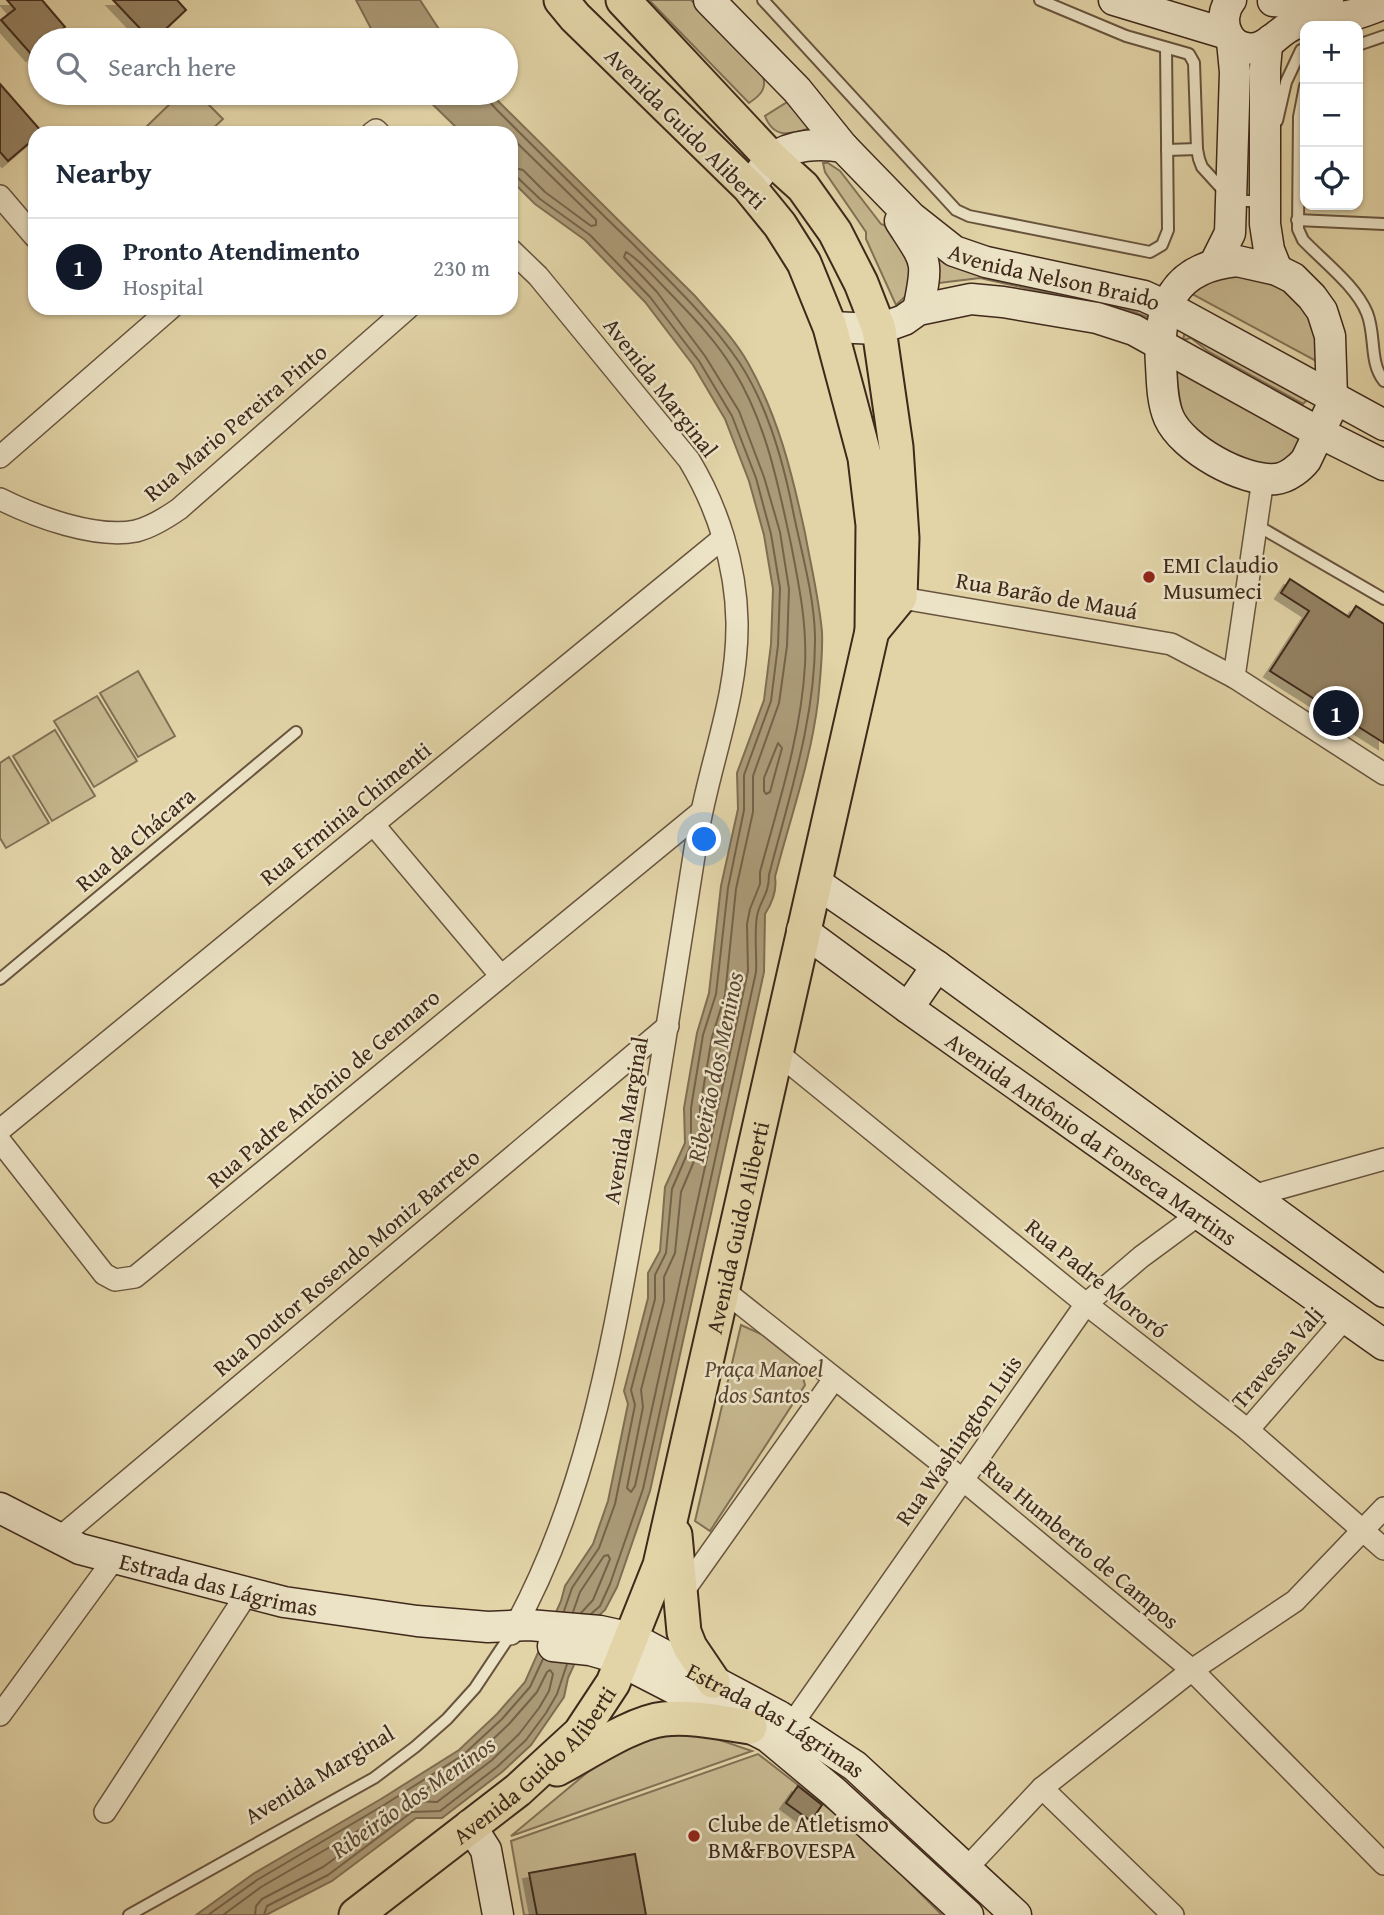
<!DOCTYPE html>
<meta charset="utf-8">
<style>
body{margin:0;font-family:"Gentium Book Plus",serif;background:#f6f6f7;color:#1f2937}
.controls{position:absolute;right:21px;top:21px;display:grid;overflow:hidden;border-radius:14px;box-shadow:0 2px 5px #0004}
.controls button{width:63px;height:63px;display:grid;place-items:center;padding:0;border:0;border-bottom:2px solid #e0e1e3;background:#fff;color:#1f2937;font:35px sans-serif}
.you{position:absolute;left:705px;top:840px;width:24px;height:24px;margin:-18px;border:5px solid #fff;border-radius:50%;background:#1a73e8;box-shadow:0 0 0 10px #1a73e833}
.badge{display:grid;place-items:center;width:46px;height:46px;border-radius:50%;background:#111827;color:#fff;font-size:23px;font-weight:700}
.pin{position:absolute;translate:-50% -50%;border:4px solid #fff;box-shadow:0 2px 7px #0006}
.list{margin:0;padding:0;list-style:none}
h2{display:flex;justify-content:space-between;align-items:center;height:91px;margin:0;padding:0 28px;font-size:30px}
h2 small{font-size:23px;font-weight:400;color:#747a83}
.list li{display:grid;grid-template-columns:46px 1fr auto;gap:21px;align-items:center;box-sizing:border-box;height:98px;padding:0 28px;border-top:2px solid #e0e1e3}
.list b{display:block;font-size:26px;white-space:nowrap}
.list p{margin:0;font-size:23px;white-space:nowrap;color:#747a83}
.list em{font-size:23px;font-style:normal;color:#747a83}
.icon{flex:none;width:38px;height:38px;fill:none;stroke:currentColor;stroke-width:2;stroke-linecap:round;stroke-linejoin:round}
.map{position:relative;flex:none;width:1384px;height:1915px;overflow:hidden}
.search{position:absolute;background:#fff;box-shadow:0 2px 5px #0004;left:28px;top:28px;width:490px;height:77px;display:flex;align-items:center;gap:18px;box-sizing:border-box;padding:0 24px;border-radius:38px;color:#747a83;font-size:26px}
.panel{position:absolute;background:#fff;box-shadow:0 2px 5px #0004;left:28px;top:126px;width:490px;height:189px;border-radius:21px}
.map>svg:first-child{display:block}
.green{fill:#c6b78f;stroke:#827055;stroke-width:2}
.water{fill:#ab9a77;stroke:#806d52;stroke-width:2}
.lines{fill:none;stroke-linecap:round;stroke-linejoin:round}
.shore{stroke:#756249;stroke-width:2}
.building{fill:#948264;stroke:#3f291b;stroke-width:2;filter:url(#shadow)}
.lane-casing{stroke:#68543e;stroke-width:14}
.street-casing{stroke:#68543e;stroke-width:24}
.secondary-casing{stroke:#3f291b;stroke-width:33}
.primary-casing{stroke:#3f291b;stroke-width:37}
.lane{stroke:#ece3c6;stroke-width:10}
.street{stroke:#ece3c6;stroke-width:21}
.secondary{stroke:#ece3c6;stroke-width:30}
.primary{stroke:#e2d4a7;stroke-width:33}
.poi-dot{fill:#8f2418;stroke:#ece3c6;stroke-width:2.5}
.labels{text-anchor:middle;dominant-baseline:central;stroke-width:5;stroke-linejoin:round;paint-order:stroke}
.street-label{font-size:23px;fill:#3f291b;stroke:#ece3c6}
.poi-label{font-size:23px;fill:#3f291b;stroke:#ece3c6;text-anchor:start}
.park-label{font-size:23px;font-style:italic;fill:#5a4532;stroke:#ece3c6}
.water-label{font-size:24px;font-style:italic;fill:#5a4532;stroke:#ece3c6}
</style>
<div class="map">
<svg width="1384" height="1915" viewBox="0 0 1384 1915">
<defs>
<filter id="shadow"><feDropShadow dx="-6" dy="6" stdDeviation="0" flood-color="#0004"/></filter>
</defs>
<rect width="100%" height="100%" fill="#e2d4a7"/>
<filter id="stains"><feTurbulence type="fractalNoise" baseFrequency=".00286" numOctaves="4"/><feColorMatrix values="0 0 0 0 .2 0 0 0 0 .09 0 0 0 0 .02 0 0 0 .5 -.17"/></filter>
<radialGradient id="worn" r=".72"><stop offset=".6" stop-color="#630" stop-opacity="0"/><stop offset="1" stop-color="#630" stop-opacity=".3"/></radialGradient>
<g class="green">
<path d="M649 0H691L762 73C768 88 761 95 749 103Z"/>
<polygon points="181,93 197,93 223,119 208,133 144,133 142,131"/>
<path d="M792 99 822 125C799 130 776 145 765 116Z"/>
<polygon points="823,163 828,163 840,171 881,224 891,228 914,249 910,292 896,305 866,239 866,232 825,172"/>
<polygon points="934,249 1151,308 1154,323 1147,317 1134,312 980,278 930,284"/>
<polygon points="1238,271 1298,294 1316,321 1322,353 1316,361 1192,294 1193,284"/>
<polygon points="1185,331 1309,398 1303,404 1209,352 1191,338 1183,340"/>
<polygon points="1175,369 1300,432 1303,443 1284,465 1251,469 1185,436 1171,388"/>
<polygon points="138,671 175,736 138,757 100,693"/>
<polygon points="97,696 137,761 94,787 54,721"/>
<polygon points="55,730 95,796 52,821 13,756"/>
<polygon points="9,757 49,823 6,848 0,838 0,763"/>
<polygon points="741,1325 774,1340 799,1363 805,1385 710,1531 695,1521"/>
<polygon points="660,1730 708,1736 752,1751 511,1836 625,1741"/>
<polygon points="758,1754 859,1832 942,1915 524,1915 511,1841"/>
</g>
<g class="water">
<polygon points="356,0 420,0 446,40 377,40"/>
<path d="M421 93H490L695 296C713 317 734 338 748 363 778 416 792 473 805 533 811 566 819 599 822 632 823 655 820 679 818 701 811 760 790 819 775 877 777 889 772 903 765 914L764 972 650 1491 617 1587 605 1610 595 1619 568 1678 564 1697 531 1745 502 1772 442 1818H416L332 1881 266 1915H196L253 1874 381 1799 459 1750 497 1714 525 1682 561 1601 565 1586 593 1544 608 1501 628 1404 624 1391 648 1298V1273L660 1251 665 1187 685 1143 684 1108 697 1033 709 993 721 886 738 809 737 773 764 700 771 644 773 589 764 535 749 481 725 419 693 365 645 302 585 240 535 204 511 180V133H462Z"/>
</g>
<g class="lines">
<g class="shore">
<path d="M485 93 487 99 497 110C542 155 587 200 633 244 670 282 709 318 739 362 768 406 783 460 793 511 801 551 814 594 815 636 816 717 789 797 769 875 769 895 760 900 757 916 754 934 757 953 756 972L643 1489 610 1584 600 1606 591 1614"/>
<polyline points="511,137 596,220 596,225 591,226 545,192 523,170 511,167"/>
<polyline points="511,176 518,178 540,199 590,235 650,297 699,361 732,416 756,478 771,534 780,588 778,645 771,701 744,775 744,810 728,888 716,994 703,1035 691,1108 691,1145 672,1189 666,1253 655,1275 655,1299 631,1390 635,1405 615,1504 599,1548 572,1588 564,1611"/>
<path d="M626 252C640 260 653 276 665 288 689 313 715 339 733 369 766 422 778 484 791 544 799 585 807 624 805 665 801 736 778 805 760 872V884L750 909 747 924 748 971 635 1486 631 1492 627 1488 643 1407 641 1390 664 1301V1277L675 1253 681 1192 700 1147V1108L712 1037 725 995 736 889 753 812V776L779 703 787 646 789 589 780 532 764 477 739 411 705 356 657 292 624 257Z"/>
<polygon points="778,743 782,748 770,792 766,794 764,791 764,778"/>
<polyline points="573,1612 580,1592 604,1556 608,1555 610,1559 593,1600 581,1613"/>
<polygon points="550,1670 553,1674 549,1691 539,1708 519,1734 492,1760 437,1802 415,1801 415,1796 470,1761 509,1724 537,1692 547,1672"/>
<polyline points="208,1915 257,1880 384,1805 463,1755 502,1719 530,1687 543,1659"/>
<polyline points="223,1915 261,1887 373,1822 378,1823 377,1828 323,1867 262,1899 256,1906 255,1915"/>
<polyline points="264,1915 267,1906 328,1875 412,1812 440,1811 497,1767 526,1740 546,1713 557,1694 567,1664"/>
</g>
</g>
<g class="building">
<polygon points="7,0 42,0 65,27 50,40 40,40 40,48 32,55 1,20 15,9"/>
<polygon points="113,0 177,0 186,10 154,40 151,40"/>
<polygon points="0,84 42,132 35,133 35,138 8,161 0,152"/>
<polygon points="1290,579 1349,617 1356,606 1384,624 1384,743 1270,671 1309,611 1281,593"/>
<polygon points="798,1786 822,1805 811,1821 786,1803"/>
<polygon points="635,1854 646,1915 537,1915 529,1873"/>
</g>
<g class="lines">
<g class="lane-casing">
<g id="lane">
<polyline points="763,0 956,210 969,216 1150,252 1162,245 1168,230 1166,48"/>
<polyline points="1040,0 1126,36 1189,54 1194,63 1197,149 1199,159 1202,167 1232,200 1264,202"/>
<polyline points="1358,45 1384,36"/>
<path d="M1305 86 1299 117 1298 229 1303 240C1323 261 1356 286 1367 313 1376 335 1369 363 1384 381"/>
<polyline points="1277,121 1286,82 1301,50 1305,49"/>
<polyline points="1167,150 1197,149"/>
<polyline points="1297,220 1384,224"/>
<polyline points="1258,526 1384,599"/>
<polyline points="0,979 296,732"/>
<polyline points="129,1915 374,1778 415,1747 447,1719 475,1688 507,1640"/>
</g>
</g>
<g class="street-casing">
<g id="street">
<polyline points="372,133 376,130 379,133"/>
<polyline points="0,196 35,237"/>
<polyline points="0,457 171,308"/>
<path d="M0 499C36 517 96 539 136 531 152 527 166 518 179 509L408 308"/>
<polyline points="890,596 1171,644 1234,677 1384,774"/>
<polyline points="1234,677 1263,479"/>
<polyline points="373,824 501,976"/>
<polyline points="775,1051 1086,1304 1248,1430 1384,1549"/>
<polyline points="0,1130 723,538"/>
<polyline points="0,1141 104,1274 115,1280 135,1277 701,812"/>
<polyline points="1252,1196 1384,1159"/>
<polyline points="722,1289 963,1480 1192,1670 1384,1864"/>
<polyline points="1248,1430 1346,1317"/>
<polyline points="58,1539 668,1026"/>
<polyline points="680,1596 834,1379"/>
<path d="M511 1634C583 1506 610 1359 635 1216 658 1090 677 963 697 837 709 763 738 699 737 622 736 565 718 508 689 460L538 276 511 250"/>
<polyline points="0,1715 114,1559"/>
<polyline points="792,1724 1086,1304 1141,1257 1198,1215"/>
<polyline points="1042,1788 1173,1915"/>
<polyline points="105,1812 248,1592"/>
<polyline points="966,1869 1042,1788 1192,1670 1295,1601 1384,1508"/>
</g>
</g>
<g class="secondary-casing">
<g id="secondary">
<polyline points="709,0 797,90 843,147"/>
<polyline points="1114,0 1227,34"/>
<path d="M1231 0C1215 20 1228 53 1256 48 1271 45 1280 30 1293 25 1310 18 1330 19 1347 16 1360 14 1372 8 1384 4"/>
<polyline points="1273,1 1312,4 1328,0"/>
<polyline points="1271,40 1267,46 1265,68 1265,224 1269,250 1277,270"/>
<path id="s1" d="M757 177C762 171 766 163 772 159 791 144 820 143 843 147L911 217 954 251 986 262 1144 296 1166 306 1384 425"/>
<path d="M900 221C927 263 929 259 918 310"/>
<path d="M1237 261 1277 270 1293 278 1312 297 1322 311 1330 336 1332 397 1331 408 1306 460C1300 468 1287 478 1276 479 1243 482 1183 449 1169 418 1162 402 1162 382 1161 365 1157 307 1173 267 1237 261Z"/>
<polyline points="1215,263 1230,233 1235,72 1232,41"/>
<polyline points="830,327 879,329 904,320 918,310 971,299 1003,302 1097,318 1134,330 1320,433 1384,465"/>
<polyline points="815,882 937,966 1384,1292"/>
<path id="s2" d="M802 930 908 1008 1384 1345"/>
<polyline points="908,1008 937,966"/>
<path id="s3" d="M0 1508 80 1549 284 1602 417 1621 488 1627 529 1625 600 1631 632 1638 779 1716 855 1766 1016 1915"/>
<polyline points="553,1646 590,1650 611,1656 768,1737 834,1792 968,1915"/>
<polyline points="470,1825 486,1850 498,1915"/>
</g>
</g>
<g class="primary-casing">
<g id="primary">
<polyline points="623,0 772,159 803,187 835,232 861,283 879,329 896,447 902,538 900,597 872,631"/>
<polyline points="675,1535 684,1632 690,1647 713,1681"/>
<path d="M557 1769C586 1754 633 1722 664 1719 693 1716 722 1723 750 1727"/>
<path id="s4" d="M356 1915 518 1790 580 1733 613 1683 660 1565 872 631 873 525 865 458 830 327 804 263 780 225 749 187 575 17 561 0"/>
</g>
</g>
<use href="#lane" class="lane"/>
<use href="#street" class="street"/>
<use href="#secondary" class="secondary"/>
<use href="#primary" class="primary"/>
</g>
<g class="poi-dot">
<circle cx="1149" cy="577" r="7"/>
<circle cx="694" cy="1836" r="7"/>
</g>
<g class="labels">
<g class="street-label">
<text transform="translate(686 128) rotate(45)">Avenida Guido Aliberti</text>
<text stroke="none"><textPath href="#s1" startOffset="354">Avenida Nelson Braido</textPath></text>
<text transform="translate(661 387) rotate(52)">Avenida Marginal</text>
<text transform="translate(235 422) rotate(-40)">Rua Mario Pereira Pinto</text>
<text transform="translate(1047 595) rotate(10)">Rua Barão de Mauá</text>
<text transform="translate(345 813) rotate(-39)">Rua Erminia Chimenti</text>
<text transform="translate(135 839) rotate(-40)">Rua da Chácara</text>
<text transform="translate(323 1088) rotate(-40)">Rua Padre Antônio de Gennaro</text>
<text transform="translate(625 1120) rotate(-80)">Avenida Marginal</text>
<text stroke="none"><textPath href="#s2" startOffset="357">Avenida Antônio da Fonseca Martins</textPath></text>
<text stroke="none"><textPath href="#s4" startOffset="822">Avenida Guido Aliberti</textPath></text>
<text transform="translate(346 1262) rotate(-40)">Rua Doutor Rosendo Moniz Barreto</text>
<text transform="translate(1097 1278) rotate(39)">Rua Padre Mororó</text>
<text transform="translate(1277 1357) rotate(-49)">Travessa Vali</text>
<text transform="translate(958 1440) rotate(-55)">Rua Washington Luis</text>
<text transform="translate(1081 1544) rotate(40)">Rua Humberto de Campos</text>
<text stroke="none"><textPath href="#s3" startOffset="233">Estrada das Lágrimas</textPath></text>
<text stroke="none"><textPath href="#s3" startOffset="817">Estrada das Lágrimas</textPath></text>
<text stroke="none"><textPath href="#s4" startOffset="234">Avenida Guido Aliberti</textPath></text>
<text transform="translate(319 1774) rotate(-31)">Avenida Marginal</text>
</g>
<g class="poi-label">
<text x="1163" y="564">EMI Claudio<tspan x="1163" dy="26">Musumeci</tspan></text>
<text x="708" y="1823">Clube de Atletismo<tspan x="708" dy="26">BM&amp;FBOVESPA</tspan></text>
</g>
<g class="park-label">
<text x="764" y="1368">Praça Manoel<tspan x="764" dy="26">dos Santos</tspan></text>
</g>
<g class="water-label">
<text transform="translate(715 1067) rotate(-78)">Ribeirão dos Meninos</text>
<text transform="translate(413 1797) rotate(-35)">Ribeirão dos Meninos</text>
</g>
</g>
<rect width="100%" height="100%" filter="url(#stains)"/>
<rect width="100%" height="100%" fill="url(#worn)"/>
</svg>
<div class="controls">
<button>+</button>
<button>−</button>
<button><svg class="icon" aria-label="locate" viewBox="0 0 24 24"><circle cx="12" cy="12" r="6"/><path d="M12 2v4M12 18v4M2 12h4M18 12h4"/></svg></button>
</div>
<div class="you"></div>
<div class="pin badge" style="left:1336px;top:713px">1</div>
<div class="search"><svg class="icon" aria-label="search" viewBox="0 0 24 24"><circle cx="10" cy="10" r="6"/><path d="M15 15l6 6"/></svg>Search here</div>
<section class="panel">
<h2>Nearby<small></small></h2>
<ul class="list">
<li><span class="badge">1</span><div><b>Pronto Atendimento</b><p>Hospital</p></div><em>230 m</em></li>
</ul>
</section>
</div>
